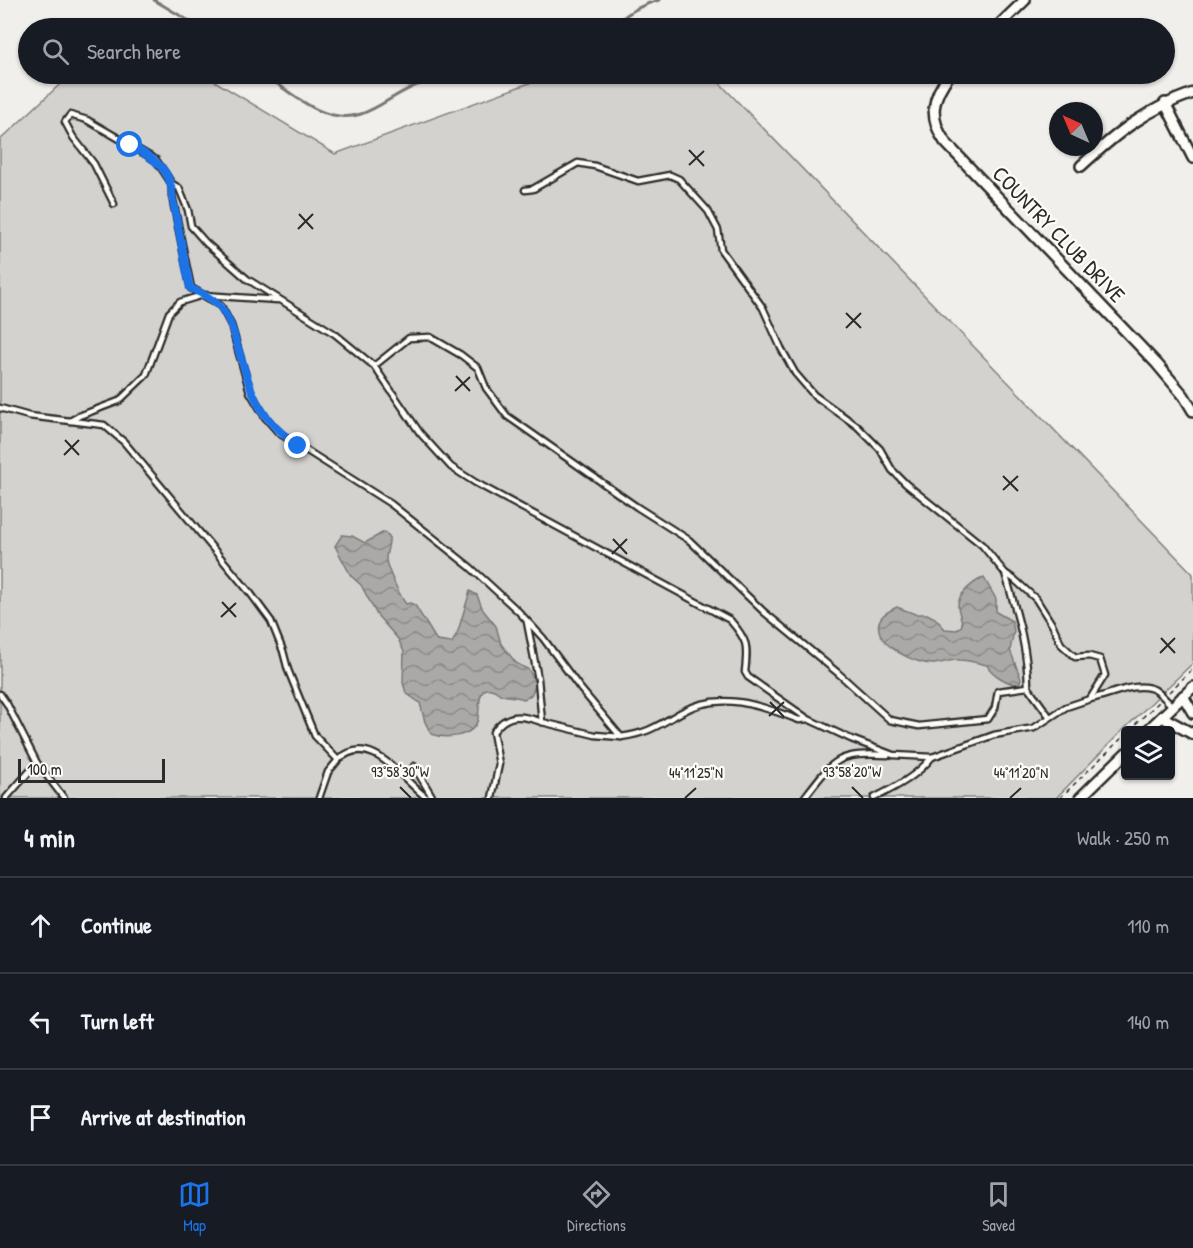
<!DOCTYPE html>
<meta charset="utf-8">
<style>
body{margin:0;font-family:"Patrick Hand",sans-serif;background:#20242c;color:#f1f3f6}
.controls{position:absolute;right:18px;bottom:18px;display:grid;overflow:hidden;border-radius:6px;box-shadow:0 2px 4px #0004}
.controls button{width:54px;height:54px;display:grid;place-items:center;padding:0;border:0;border-bottom:2px solid #363941;background:#171b24;color:#f1f3f6;font:30px sans-serif}
.compass{position:absolute;left:1049px;top:102px;width:54px;height:54px;border-radius:50%;background:#171b24;box-shadow:0 2px 4px #0004;rotate:316deg}
.scale{position:absolute;left:18px;bottom:15px;width:147px;box-sizing:border-box;padding-left:6px;border:3px solid #2b2b2b;border-top:0;font-size:16px;line-height:21px;white-space:nowrap;color:#2b2b2b;-webkit-text-stroke:4px #fdfcf7;paint-order:stroke}
.stop{position:absolute;width:18px;height:18px;margin:-14px;border:4px solid #1a73e8;border-radius:50%;background:#fff}
.stop.end{background:#1a73e8;border-color:#fff;box-shadow:0 2px 6px #0008}
.list{margin:0;padding:0;list-style:none}
h2{display:flex;justify-content:space-between;align-items:center;height:78px;margin:0;padding:0 24px;font-size:26px}
h2 small{font-size:20px;font-weight:400;color:#9ea1a6}
.list li{display:grid;grid-template-columns:39px 1fr auto;gap:18px;align-items:center;box-sizing:border-box;height:96px;padding:0 24px;border-top:2px solid #363941}
.list b{display:block;font-size:22px;white-space:nowrap}
.list em{font-size:20px;font-style:normal;color:#9ea1a6}
.icon{flex:none;width:33px;height:33px;fill:none;stroke:currentColor;stroke-width:2;stroke-linecap:round;stroke-linejoin:round}
.map{position:relative;flex:none;width:1193px;height:798px;overflow:hidden}
.search{position:absolute;background:#171b24;box-shadow:0 2px 4px #0004;left:18px;right:18px;top:18px;height:66px;display:flex;align-items:center;gap:15px;box-sizing:border-box;padding:0 21px;border-radius:33px;color:#9ea1a6;font-size:22px}
.sheet{height:366px;background:#171b24}
nav{display:flex;justify-content:space-around;align-items:center;box-sizing:border-box;height:84px;border-top:2px solid #363941;background:#171b24;font-size:16px;color:#9ea1a6}
nav a{display:grid;justify-items:center;gap:3px}
nav .on{color:#1a73e8}
.map>svg:first-child{display:block}
.grass{fill:#d3d2cf;stroke:#7f7e7d;stroke-width:1.5}
.water{fill:url(#water-waves);stroke:#777775;stroke-width:1.5}
.lines{fill:none;stroke-linecap:round;stroke-linejoin:round}
.stream{stroke:#777775;stroke-width:3}
.lane-casing{stroke:#2b2b2b;stroke-width:9}
.street-casing{stroke:#2b2b2b;stroke-width:14}
.path{stroke:#2b2b2b;stroke-width:1.5;stroke-dasharray:4.5 4.5;stroke-linecap:butt}
.lane{stroke:#fdfcf7;stroke-width:4.5}
.street{stroke:#fdfcf7;stroke-width:9}
.route{stroke:#1a73e8;stroke-width:8}
.ticks{fill:none;stroke:#2b2b2b;stroke-width:2}
.labels{text-anchor:middle;dominant-baseline:central;stroke-width:4.5;stroke-linejoin:round;paint-order:stroke}
.street-label{font-size:22px;fill:#2b2b2b;stroke:#fdfcf7}
.ticks-label{font-size:15px;text-anchor:middle;fill:#2b2b2b;stroke:#fdfcf7;stroke-width:4.5;stroke-linejoin:round;paint-order:stroke}
</style>
<div class="map">
<svg width="1193" height="798" viewBox="0 0 1193 798">
<defs>
<pattern id="water-waves" width="16" height="10" patternUnits="userSpaceOnUse" patternTransform="scale(1.5)"><rect width="16" height="10" fill="#aaa9a7"/><path d="M0 5q4-4 8 0t8 0" fill="none" stroke="#8b8a88"/></pattern>
</defs>
<rect width="100%" height="100%" fill="#f0efeb"/>
<filter id="ink" filterUnits="userSpaceOnUse"><feTurbulence type="fractalNoise" baseFrequency=".0167" numOctaves="2"/><feDisplacementMap in="SourceGraphic" scale="12" xChannelSelector="R" yChannelSelector="G"/><feConvolveMatrix kernelMatrix="1 2 1 2 8 2 1 2 1" color-interpolation-filters="sRGB"/></filter>
<g filter="url(#ink)">
<polygon class="grass" points="71,74 203,74 335,154 554,74 711,74 1193,574 1193,663 1121,732 1056,798 0,798 0,140"/>
<g class="water">
<path d="M384 532 389 536C390 546 386 551 386 559 386 567 401 598 406 604L410 603 415 605 437 641 452 643 458 631 470 591 477 595 483 610 496 626 501 644 516 663 529 670 536 684 531 695 524 699C516 696 510 697 502 695 499 694 497 691 494 690 475 682 481 714 477 722 471 738 444 739 431 734L425 722 420 703 406 693 403 683 404 652 398 639 377 615 361 585 351 576 335 546 342 535 352 536 365 543Z"/>
<path d="M984 578 996 599V612L1012 621 1014 631 1010 650 1021 679 1019 684C1009 685 991 674 987 665 977 663 969 660 959 660 950 659 941 664 932 664 915 663 882 648 879 630 876 617 887 612 897 607L915 614H927L935 618 945 629 957 630 962 625C962 618 958 612 958 606 957 595 975 580 984 578Z"/>
</g>
<g class="lines">
<g class="stream">
<polyline points="154,0 201,28"/>
<path d="M613 28C625 13 641 5 659 0"/>
<path d="M264 74C291 93 325 126 361 114 381 108 401 89 423 83 454 73 483 77 514 74"/>
</g>
<g class="lane-casing">
<g id="lane">
<polyline points="172,184 172,196 191,288 203,295 278,300"/>
<polyline points="525,190 533,189 578,163 595,166 638,181 670,175 679,179 708,211 718,230 721,250 763,308 781,348 795,373 814,395 857,426 880,449 892,470 906,484 982,545 1005,573"/>
<path d="M114 204 94 164 73 137 65 122 70 115 87 120 156 160 172 184 179 188 188 210 191 226 206 243 247 279 335 334 374 366 409 338 430 337 461 355 478 368 486 388 507 416 637 507 689 540 764 612 838 673 890 720 919 726 988 719 995 708 998 691 1028 687C1028 648 1016 611 1005 573L1015 580 1036 599 1053 626 1061 644 1075 657 1089 656 1100 659 1105 675 1090 699 1066 707 1034 728 994 735 932 757 893 755 851 739 808 719 748 677 745 672C748 645 748 641 730 620L476 483 451 467 420 433 374 366"/>
<polyline points="0,408 29,416 104,425 124,442 251,594 271,621 283,651 288,670 315,736 338,760 328,772 319,798"/>
<polyline points="70,421 79,416 119,401 146,375 169,313 180,302 203,295 221,306 231,325 250,392 265,417 279,433 391,504 470,567 518,611 543,638 580,688 621,737 595,735 542,722 538,679 527,622"/>
<polyline points="1028,687 1049,716"/>
<polyline points="0,694 7,704 37,763 64,798"/>
<path d="M1090 699C1109 696 1137 680 1155 690 1161 694 1167 701 1172 706"/>
<path d="M621 737C649 733 657 726 680 713 719 690 760 705 799 720L808 719"/>
<path d="M338 760C371 730 401 779 427 798"/>
<polyline points="414,766 433,798"/>
<polyline points="6,798 37,763"/>
<path d="M492 798 499 764 493 732C507 712 522 715 542 722"/>
<path d="M804 798C834 759 837 752 888 755"/>
<path d="M874 798C896 787 917 776 932 757"/>
</g>
</g>
<g class="street-casing">
<g id="street">
<polyline points="996,28 1025,0"/>
<path d="M950 74C932 97 928 117 945 142L1157 364 1184 396 1193 411"/>
<polyline points="1165,103 1193,158"/>
<path d="M1081 166C1118 132 1145 110 1193 93"/>
<polyline points="1183,696 1193,713"/>
<polyline points="1162,717 1193,734"/>
<polyline points="1148,730 1193,687"/>
<polyline points="1080,798 1126,753"/>
</g>
</g>
<g class="path">
<polyline points="1169,692 1193,669"/>
<polyline points="1129,730 1159,702"/>
<polyline points="1060,798 1126,734"/>
</g>
<use href="#lane" class="lane"/>
<use href="#street" class="street"/>
</g>
</g>
<g class="lines" filter="url(#ink)">
<path class="route" d="M130 145C151 157 172 168 172 196L190 288C200 293 215 299 221 308 231 320 234 336 239 351 252 395 258 418 298 446"/>
</g>
<path class="ticks" d="M689 150 704 166M689 165 704 151M299 214 313 229M298 229 313 214M846 313 861 328M846 328 861 313M456 376 470 391M455 391 470 377M65 440 79 455M64 455 79 440M1003 476 1018 491M1003 490 1018 476M613 539 627 554M612 554 627 539M222 602 236 617M221 617 236 603M1161 638 1175 653M1160 653 1175 638M770 702 784 717M769 716 784 702M400 787 411 798M852 787 863 798M685 798 696 788M1010 798 1021 788"/>
<g class="labels">
<g class="street-label">
<text transform="translate(1059 234) rotate(46)">COUNTRY CLUB DRIVE</text>
</g>
</g>
<g class="ticks-label">
<text x="400" y="777">93°58'30"W</text>
<text x="852" y="777">93°58'20"W</text>
<text x="696" y="778">44°11'25"N</text>
<text x="1021" y="778">44°11'20"N</text>
</g>
</svg>
<div class="controls">
<button><svg class="icon" aria-label="layers" viewBox="0 0 24 24"><path d="M12 4l9 5-9 5-9-5zM3 14l9 5 9-5"/></svg></button>
</div>
<svg class="compass" viewBox="-18 -18 36 36"><path d="M0-13l5 13h-10z" fill="#e53935"/><path d="M0 13l5-13h-10z" fill="#9ea1a6"/></svg>
<div class="scale">100 m</div>
<div class="stop" style="left:130px;top:145px"></div>
<div class="stop end" style="left:298px;top:446px"></div>
<div class="search"><svg class="icon" aria-label="search" viewBox="0 0 24 24"><circle cx="10" cy="10" r="6"/><path d="M15 15l6 6"/></svg>Search here</div>
</div>
<section class="sheet">
<h2>4 min<small>Walk · 250 m</small></h2>
<ul class="list">
<li><svg class="icon" aria-label="ahead" viewBox="0 0 24 24"><path d="M12 20V5M6 11l6-6 6 6"/></svg><div><b>Continue</b></div><em>110 m</em></li>
<li><svg class="icon" aria-label="left" viewBox="0 0 24 24"><path d="M17 20v-9H6M10 6l-5 5 5 5"/></svg><div><b>Turn left</b></div><em>140 m</em></li>
<li><svg class="icon" aria-label="arrive" viewBox="0 0 24 24"><path d="M6 21V4h12l-3 4 3 4H6"/></svg><div><b>Arrive at destination</b></div></li>
</ul>
</section>
<nav>
<a class="on"><svg class="icon" aria-label="map" viewBox="0 0 24 24"><path d="M3 6l6-2 6 2 6-2v14l-6 2-6-2-6 2zM9 4v14M15 6v14"/></svg>Map</a>
<a><svg class="icon" aria-label="directions" viewBox="0 0 24 24"><path d="M12 3l9 9-9 9-9-9zM9 14v-3h6M13 9l2 2-2 2"/></svg>Directions</a>
<a><svg class="icon" aria-label="saved" viewBox="0 0 24 24"><path d="M7 4h10v16l-5-4-5 4z"/></svg>Saved</a>
</nav>
